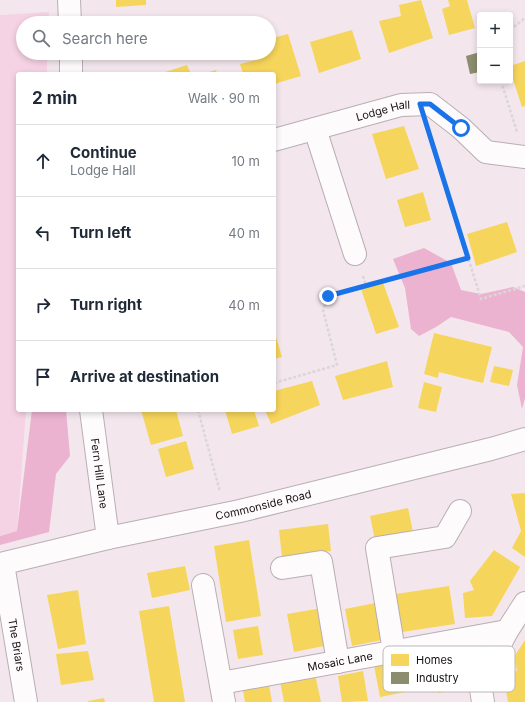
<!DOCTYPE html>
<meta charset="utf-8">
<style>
body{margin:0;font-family:Inter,sans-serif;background:#f6f6f7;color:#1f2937}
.controls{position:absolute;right:12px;top:12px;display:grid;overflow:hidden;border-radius:4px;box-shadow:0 2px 6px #0003}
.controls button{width:36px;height:36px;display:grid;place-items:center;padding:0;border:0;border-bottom:1px solid #e0e1e3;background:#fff;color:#1f2937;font:20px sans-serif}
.stop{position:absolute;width:12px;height:12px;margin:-9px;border:3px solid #1a73e8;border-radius:50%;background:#fff}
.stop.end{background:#1a73e8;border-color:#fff;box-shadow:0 1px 4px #0008}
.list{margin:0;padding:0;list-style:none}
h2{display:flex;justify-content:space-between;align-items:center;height:52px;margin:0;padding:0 16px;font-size:17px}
h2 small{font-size:13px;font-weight:400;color:#747a83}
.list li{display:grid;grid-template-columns:26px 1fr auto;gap:12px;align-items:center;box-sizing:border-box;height:72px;padding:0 16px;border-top:1px solid #e0e1e3}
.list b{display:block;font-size:15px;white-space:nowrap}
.list p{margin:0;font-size:13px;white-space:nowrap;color:#747a83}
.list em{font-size:13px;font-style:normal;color:#747a83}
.icon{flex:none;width:22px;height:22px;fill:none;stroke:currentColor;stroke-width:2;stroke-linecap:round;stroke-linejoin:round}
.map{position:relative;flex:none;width:525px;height:702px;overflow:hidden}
.search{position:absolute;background:#fff;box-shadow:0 2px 6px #0003;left:16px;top:16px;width:260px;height:44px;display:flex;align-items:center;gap:10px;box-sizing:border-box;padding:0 14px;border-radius:22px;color:#747a83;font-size:15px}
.panel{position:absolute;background:#fff;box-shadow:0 2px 6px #0003;left:16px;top:72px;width:260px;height:340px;border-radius:4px}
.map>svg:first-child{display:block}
.green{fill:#f6d3e4}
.forest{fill:#ebb3d0}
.homes{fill:#f6d55c}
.industry{fill:#8c8c6e}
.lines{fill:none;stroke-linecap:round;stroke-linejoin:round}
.minor-casing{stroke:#b8aeb3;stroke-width:24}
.path{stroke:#dad6d9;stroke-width:2.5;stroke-dasharray:3 2;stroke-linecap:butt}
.minor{stroke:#fdfbfc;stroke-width:22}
.route{stroke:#1a73e8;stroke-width:5}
.labels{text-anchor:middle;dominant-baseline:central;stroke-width:4;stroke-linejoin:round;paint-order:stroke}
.street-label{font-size:11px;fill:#181014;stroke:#fff}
.key{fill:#fff;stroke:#bab7b8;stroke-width:1}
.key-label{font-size:11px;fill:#181014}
</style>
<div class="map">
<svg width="525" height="702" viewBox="0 0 525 702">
<rect width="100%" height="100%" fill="#f3e7ed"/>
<polygon class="green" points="49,12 48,23 23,23 23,53 47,53 47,74 18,74 18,410 26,410 17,531 0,536 0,15"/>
<g class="forest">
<polygon points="424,248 451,263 461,290 481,294 513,287 525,292 525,398 522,409 517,385 523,347 509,332 451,317 436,327 419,336 411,329 405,288 393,259"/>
<polygon points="32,410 66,410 70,456 56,474 49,532 0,545 0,536 17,531"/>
</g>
<g class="homes">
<polygon points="116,0 146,0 146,5 116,7"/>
<polygon points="421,0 433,38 389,53 379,21 401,16 399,5"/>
<polygon points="448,0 467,0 475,28 449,35 442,9 450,6"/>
<polygon points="352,30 361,59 319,73 310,42"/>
<polygon points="288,34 301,76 274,84 274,74 243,74 240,64 260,59 259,53 269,53 269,39"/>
<polygon points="525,61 525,106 522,107 510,70 510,66"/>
<polygon points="187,65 191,74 159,74"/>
<polygon points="216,70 217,74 202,74"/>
<polygon points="404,126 419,169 386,179 372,134"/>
<polygon points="423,192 431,220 405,227 397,200"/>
<polygon points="507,222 517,252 476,266 467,234"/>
<polygon points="382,280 399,327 376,334 360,286"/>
<polygon points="274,330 282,357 274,359"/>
<polygon points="434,333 492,347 483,383 439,372 438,378 424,374"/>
<polygon points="387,361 393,387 343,400 335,376"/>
<polygon points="494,366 513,370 509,386 490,382"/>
<polygon points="312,381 320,405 271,424 265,410 274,410 274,391"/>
<polygon points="424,382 442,387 436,412 418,408"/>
<polygon points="141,410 176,410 183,436 151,445"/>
<polygon points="225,410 254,410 259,426 232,434"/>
<polygon points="186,441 194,469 166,477 158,449"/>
<polygon points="525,493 525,557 512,548 521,531 511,494"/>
<polygon points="408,508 413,532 375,540 370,516"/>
<polygon points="328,524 331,551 282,557 279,530"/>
<polygon points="249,540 261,616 226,622 214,546"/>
<polygon points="494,550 520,567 492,616 465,618 463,593 474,590 470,581"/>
<polygon points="185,566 190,590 152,598 147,573"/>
<polygon points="449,586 455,624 402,632 396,594"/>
<polygon points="78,590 86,644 58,649 47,595"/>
<polygon points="380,602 387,639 352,646 345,609"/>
<polygon points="169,606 185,702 154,702 139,611"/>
<polygon points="322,608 329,645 294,652 287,614"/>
<polygon points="258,626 263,655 238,659 233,630"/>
<polygon points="525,640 525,702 508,702 503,674 517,671 514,657"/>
<polygon points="88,651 94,680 61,685 56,654"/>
<polygon points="409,653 416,690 380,697 373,660"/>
<polygon points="458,659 463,689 438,693 433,664"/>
<polygon points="363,671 368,701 342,702 338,676"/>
<polygon points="315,674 321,702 284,702 280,681"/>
<polygon points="269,685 272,702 245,702 243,690"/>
<polygon points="104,698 105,702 88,702 88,701"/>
</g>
<polygon class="industry" points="480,52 480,72 470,74 466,56"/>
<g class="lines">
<g class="minor-casing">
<g id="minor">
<polyline points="69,0 70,23"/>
<polyline points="71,53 71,74"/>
<polyline points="315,129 355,254"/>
<path id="s1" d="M274 140 401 105 430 104 461 128 486 152 525 157"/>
<path id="s2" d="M91 410 108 538"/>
<path id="s3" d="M0 564 108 538 240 511 491 449 525 439"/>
<path id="s4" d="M3 564 26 702"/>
<polyline points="282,568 321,562 338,662"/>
<polyline points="203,585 224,702"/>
<polyline points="394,651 377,548 445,537 460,511"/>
<path id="s5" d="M221 683 507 631"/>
<polyline points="483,702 480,683 507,631 525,603"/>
</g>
</g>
<g class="path">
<polyline points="510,30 525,18"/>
<polyline points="501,81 517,132"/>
<polyline points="430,135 481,299 525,286"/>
<polyline points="363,276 366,285"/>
<polyline points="274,383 337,365 323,310 328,296 468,258"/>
<polyline points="198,410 220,492"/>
</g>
<use href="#minor" class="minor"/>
</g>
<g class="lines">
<polyline class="route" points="328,296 468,258 420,104 430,104 461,128"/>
</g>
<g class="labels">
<g class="street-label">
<text stroke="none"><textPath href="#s1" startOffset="113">Lodge Hall</textPath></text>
<text stroke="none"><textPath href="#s2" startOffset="64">Fern Hill Lane</textPath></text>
<text stroke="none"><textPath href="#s3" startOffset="270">Commonside Road</textPath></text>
<text stroke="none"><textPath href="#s4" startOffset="82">The Briars</textPath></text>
<text stroke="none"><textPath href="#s5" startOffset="121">Mosaic Lane</textPath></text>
</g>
</g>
<rect x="383" y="646" width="132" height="46" rx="6" class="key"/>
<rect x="391" y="654" width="18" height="12" fill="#f6d55c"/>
<rect x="391" y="672" width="18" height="12" fill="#8c8c6e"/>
<g class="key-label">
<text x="416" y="664">Homes</text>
<text x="416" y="682">Industry</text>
</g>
</svg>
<div class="controls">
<button>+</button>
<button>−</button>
</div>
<div class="stop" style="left:461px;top:128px"></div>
<div class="stop end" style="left:328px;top:296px"></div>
<div class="search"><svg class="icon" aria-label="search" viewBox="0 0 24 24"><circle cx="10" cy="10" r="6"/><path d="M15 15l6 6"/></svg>Search here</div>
<section class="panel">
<h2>2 min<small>Walk · 90 m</small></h2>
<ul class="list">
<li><svg class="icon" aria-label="ahead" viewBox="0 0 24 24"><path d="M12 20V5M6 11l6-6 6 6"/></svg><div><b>Continue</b><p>Lodge Hall</p></div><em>10 m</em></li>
<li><svg class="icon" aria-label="left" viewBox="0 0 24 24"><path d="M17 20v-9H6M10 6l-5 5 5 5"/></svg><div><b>Turn left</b></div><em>40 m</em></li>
<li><svg class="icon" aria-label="right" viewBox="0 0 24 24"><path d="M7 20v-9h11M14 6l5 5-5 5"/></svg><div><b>Turn right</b></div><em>40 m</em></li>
<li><svg class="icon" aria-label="arrive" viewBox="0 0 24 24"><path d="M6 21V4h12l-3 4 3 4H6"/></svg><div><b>Arrive at destination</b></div></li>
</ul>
</section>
</div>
